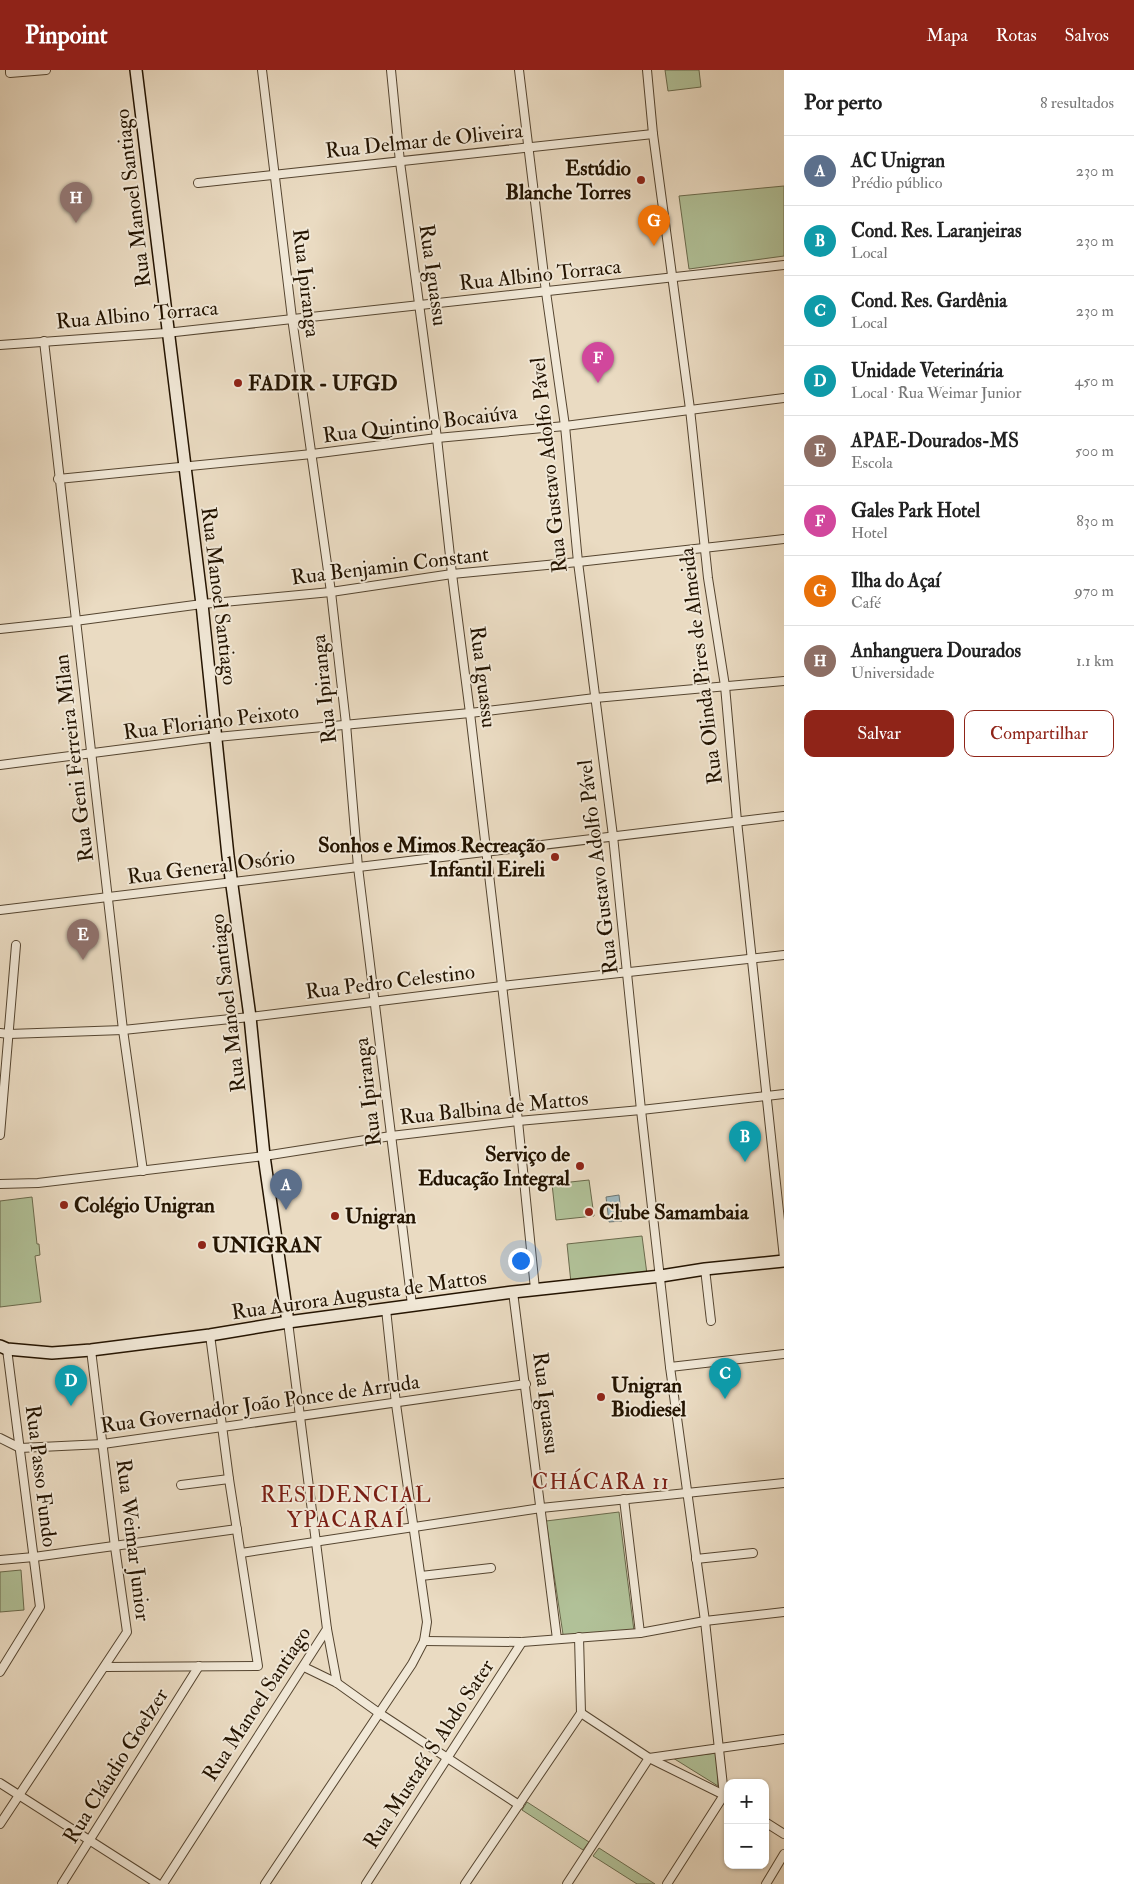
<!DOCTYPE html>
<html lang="pt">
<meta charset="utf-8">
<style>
body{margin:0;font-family:"IM FELL Double Pica",serif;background:#f6f6f6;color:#222}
.controls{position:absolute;right:15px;bottom:15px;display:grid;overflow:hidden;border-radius:10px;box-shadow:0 1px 4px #0004}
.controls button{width:45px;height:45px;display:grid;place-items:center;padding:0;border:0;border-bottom:1px solid #e0e0e0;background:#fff;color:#222;font:25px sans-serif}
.you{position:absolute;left:520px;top:1190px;width:18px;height:18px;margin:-12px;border:4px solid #fff;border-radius:50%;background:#1a73e8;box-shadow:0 0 0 8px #1a73e833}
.badge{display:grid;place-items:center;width:32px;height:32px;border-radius:50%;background:#8f2418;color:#fff;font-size:16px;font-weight:700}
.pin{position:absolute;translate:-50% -41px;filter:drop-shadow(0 1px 2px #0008)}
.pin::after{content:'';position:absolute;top:26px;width:18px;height:15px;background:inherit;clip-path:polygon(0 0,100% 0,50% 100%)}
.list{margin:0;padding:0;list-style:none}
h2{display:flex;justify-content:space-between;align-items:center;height:65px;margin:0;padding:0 20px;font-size:21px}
h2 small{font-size:16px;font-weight:400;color:#767676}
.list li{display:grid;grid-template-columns:32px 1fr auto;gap:15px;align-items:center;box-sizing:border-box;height:70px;padding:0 20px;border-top:1px solid #e0e0e0}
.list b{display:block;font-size:19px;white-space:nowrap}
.list p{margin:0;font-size:16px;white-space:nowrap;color:#767676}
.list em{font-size:16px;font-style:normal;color:#767676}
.actions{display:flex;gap:10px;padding:15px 20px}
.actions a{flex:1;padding:11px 0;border:1px solid #8f2418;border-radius:10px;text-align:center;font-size:18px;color:#8f2418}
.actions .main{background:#8f2418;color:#fff}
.map{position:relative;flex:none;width:784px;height:1814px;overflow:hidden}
header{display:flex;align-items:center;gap:30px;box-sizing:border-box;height:70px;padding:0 25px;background:#8f2418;color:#fff}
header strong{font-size:24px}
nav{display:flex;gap:28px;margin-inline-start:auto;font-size:18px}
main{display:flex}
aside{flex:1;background:#fff}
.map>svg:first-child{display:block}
.green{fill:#b1c198;stroke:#6a6a4c}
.water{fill:#9eb8bf;stroke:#6d7673}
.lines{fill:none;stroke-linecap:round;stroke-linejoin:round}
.street-casing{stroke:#554530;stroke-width:10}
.secondary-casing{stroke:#231300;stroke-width:14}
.street{stroke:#f1e8d7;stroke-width:8}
.secondary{stroke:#f1e8d7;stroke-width:11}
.poi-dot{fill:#8f2418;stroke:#f1e8d7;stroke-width:2}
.labels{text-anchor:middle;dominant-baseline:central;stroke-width:4;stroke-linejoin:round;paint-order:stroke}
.street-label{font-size:21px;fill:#231300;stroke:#f1e8d7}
.poi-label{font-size:21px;font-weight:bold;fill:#231300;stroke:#f1e8d7;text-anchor:start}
.neighbourhood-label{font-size:22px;letter-spacing:1px;fill:#7a1f14;stroke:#f1e8d7}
</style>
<header>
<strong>Pinpoint</strong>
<nav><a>Mapa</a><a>Rotas</a><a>Salvos</a></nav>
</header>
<main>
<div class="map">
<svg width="784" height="1814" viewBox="0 0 784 1814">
<rect width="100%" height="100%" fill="#eadbc2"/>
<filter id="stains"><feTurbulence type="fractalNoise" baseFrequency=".004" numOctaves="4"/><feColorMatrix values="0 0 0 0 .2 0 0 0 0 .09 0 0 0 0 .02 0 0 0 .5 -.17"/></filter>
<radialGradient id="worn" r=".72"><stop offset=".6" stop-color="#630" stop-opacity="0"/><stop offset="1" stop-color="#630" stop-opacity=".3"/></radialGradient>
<g class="green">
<polygon points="665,0 699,0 701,17 668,21"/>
<polygon points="784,116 784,186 689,199 679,126"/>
<polygon points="589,1110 594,1146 556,1150 552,1114"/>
<polygon points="32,1127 37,1174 39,1174 40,1185 35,1186 41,1232 0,1237 0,1131"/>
<polygon points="642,1166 647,1204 571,1213 567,1174"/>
<polygon points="619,1442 634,1561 564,1571 546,1451"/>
<polygon points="21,1500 24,1540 0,1542 0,1502"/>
<polygon points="717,1683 718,1716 673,1688"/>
<polygon points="527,1732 589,1772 583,1780 522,1740"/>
<polygon points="599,1778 655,1814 637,1814 593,1786"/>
</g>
<polygon class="water" points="619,1125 622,1151 609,1152 606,1127"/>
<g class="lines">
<g class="street-casing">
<g id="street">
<polyline points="10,0 10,3 46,0"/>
<polyline points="262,0 292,248 331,522 346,654 358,797 412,1235"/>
<polyline points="391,0 400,92 437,368 452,504 470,643 518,1051 535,1219"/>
<polyline points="519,0 546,222 565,356 578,492 613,766 641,1040 670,1297 705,1551 724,1725 667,1814"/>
<polyline points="647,0 653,64 690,339 708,508 725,616 737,751 784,1188"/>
<polyline points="198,113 653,64"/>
<polyline points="44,271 123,960 143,1101"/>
<polyline points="0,275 166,263 784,195"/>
<polyline points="58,409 312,384 437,368 565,356 784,328"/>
<polyline points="0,559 75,551 202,534 331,522 452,504 578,492 784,469"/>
<polyline points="0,695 217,667 470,643 595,628 784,611"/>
<polyline points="0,840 784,746"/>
<polyline points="0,963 9,964 123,960 250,947 502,916 784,885"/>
<polyline points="0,1065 16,875"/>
<polyline points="0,1114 38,1113 264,1086 391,1066 518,1051 641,1040 784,1024"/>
<polyline points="705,1199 711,1251"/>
<polyline points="513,1222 557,1569"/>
<polyline points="670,1297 784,1284"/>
<polyline points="0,1368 20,1378 103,1374 526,1314"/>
<polyline points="181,1415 229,1409"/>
<polyline points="624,1429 640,1563"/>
<polyline points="241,1483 541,1438 784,1413"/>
<polyline points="696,1489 753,1483"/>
<polyline points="0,1490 34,1487 237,1459"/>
<polyline points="421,1506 491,1498"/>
<polyline points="327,1559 337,1613"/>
<polyline points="579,1567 581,1643"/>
<polyline points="424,1571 522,1572 640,1563 705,1551 784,1542"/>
<polyline points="106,1597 258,1596 229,1409 210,1265"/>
<polyline points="304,1597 337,1613 379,1643 519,1735"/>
<polyline points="0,1602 40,1537 7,1279"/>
<polyline points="581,1643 649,1688 726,1726"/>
<polyline points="0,1713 158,1814"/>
<polyline points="765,1752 784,1764"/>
<polyline points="0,1754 127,1562 115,1477 91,1280"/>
<polyline points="62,1814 199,1596"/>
<polyline points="163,1814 327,1559 288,1252"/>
<polyline points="265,1814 412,1594 424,1571 427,1552 396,1334 386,1239"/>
<polyline points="366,1814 522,1572"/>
<polyline points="465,1814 581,1643"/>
<polyline points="567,1814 649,1688 784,1669"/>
<polyline points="766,1814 784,1784"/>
</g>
</g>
<g class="secondary-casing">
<g id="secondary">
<polyline points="136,0 202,534 228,786 250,947 264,1086 288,1252"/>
<polyline points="0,1276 7,1279 52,1283 91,1280 210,1265 288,1252 513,1222 661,1206 705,1199 784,1191"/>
</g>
</g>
<use href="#street" class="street"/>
<use href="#secondary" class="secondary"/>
</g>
<g class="poi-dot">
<circle cx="641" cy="110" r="5"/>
<circle cx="238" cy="313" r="5"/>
<circle cx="555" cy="787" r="5"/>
<circle cx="580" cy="1096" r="5"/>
<circle cx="64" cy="1135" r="5"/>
<circle cx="589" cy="1142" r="5"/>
<circle cx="335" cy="1146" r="5"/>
<circle cx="202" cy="1175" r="5"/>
<circle cx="601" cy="1327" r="5"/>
</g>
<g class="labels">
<g class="street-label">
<text transform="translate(424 71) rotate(-6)">Rua Delmar de Oliveira</text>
<text transform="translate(133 128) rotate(-97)">Rua Manoel Santiago</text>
<text transform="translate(433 205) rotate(82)">Rua Iguassu</text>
<text transform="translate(540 205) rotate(-6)">Rua Albino Torraca</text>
<text transform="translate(306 213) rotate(83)">Rua Ipiranga</text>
<text transform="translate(137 245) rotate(-5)">Rua Albino Torraca</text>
<text transform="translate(420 354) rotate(-7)">Rua Quintino Bocaiúva</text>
<text transform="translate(549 395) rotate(-96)">Rua Gustavo Adolfo Pável</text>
<text transform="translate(390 496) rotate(-7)">Rua Benjamin Constant</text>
<text transform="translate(219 526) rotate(83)">Rua Manoel Santiago</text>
<text transform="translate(701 596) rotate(-97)">Rua Olinda Pires de Almeida</text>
<text transform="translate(483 607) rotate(83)">Rua Iguassu</text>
<text transform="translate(324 619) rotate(-96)">Rua Ipiranga</text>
<text transform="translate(211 652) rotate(-7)">Rua Floriano Peixoto</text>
<text transform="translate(74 688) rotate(-97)">Rua Geni Ferreira Milan</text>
<text transform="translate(211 797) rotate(-7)">Rua General Osório</text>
<text transform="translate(598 797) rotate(-97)">Rua Gustavo Adolfo Pável</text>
<text transform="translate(390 912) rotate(-7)">Rua Pedro Celestino</text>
<text transform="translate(228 933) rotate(-97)">Rua Manoel Santiago</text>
<text transform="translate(368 1022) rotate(-97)">Rua Ipiranga</text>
<text transform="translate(494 1038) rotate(-6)">Rua Balbina de Mattos</text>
<text transform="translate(359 1225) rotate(-8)">Rua Aurora Augusta de Mattos</text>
<text transform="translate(546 1333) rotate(83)">Rua Iguassu</text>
<text transform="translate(260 1334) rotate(-8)">Rua Governador João Ponce de Arruda</text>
<text transform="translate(41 1406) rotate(83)">Rua Passo Fundo</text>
<text transform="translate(133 1470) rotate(83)">Rua Weimar Junior</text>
<text transform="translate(257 1634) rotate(-57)">Rua Manoel Santiago</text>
<text transform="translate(429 1684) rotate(-57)">Rua Mustafá S Abdo Sater</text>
<text transform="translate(116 1696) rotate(-58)">Rua Cláudio Goelzer</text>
</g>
<g class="poi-label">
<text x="631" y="98" text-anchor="end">Estúdio<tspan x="631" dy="24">Blanche Torres</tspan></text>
<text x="248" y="313">FADIR - UFGD</text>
<text x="545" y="775" text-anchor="end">Sonhos e Mimos Recreação<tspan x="545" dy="24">Infantil Eireli</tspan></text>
<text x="570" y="1084" text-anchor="end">Serviço de<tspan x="570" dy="24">Educação Integral</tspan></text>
<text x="74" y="1135">Colégio Unigran</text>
<text x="599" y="1142">Clube Samambaia</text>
<text x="345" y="1146">Unigran</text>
<text x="212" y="1175">UNIGRAN</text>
<text x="611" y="1315">Unigran<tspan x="611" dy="24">Biodiesel</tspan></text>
</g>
<g class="neighbourhood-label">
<text x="601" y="1412">CHÁCARA 11</text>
<text x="346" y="1425">RESIDENCIAL<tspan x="346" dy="25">YPACARAÍ</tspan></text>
</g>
</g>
<rect width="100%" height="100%" filter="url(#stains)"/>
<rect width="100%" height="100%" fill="url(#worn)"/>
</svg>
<div class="controls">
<button>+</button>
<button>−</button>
</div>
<div class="you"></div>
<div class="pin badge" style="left:286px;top:1140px;background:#5c6f8a">A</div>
<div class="pin badge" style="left:745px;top:1092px;background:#0f9aa8">B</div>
<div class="pin badge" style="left:725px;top:1329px;background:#0f9aa8">C</div>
<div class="pin badge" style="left:71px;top:1336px;background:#0f9aa8">D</div>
<div class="pin badge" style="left:83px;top:890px;background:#8d6e63">E</div>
<div class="pin badge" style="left:598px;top:313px;background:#d1479c">F</div>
<div class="pin badge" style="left:654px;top:176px;background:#e8710a">G</div>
<div class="pin badge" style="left:76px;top:153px;background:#8d6e63">H</div>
</div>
<aside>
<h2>Por perto<small>8 resultados</small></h2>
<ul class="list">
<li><span class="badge" style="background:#5c6f8a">A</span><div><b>AC Unigran</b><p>Prédio público</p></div><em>230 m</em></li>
<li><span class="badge" style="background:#0f9aa8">B</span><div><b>Cond. Res. Laranjeiras</b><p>Local</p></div><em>230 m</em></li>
<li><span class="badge" style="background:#0f9aa8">C</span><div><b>Cond. Res. Gardênia</b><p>Local</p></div><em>230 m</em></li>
<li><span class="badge" style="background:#0f9aa8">D</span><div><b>Unidade Veterinária</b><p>Local · Rua Weimar Junior</p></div><em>450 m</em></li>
<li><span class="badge" style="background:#8d6e63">E</span><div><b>APAE-Dourados-MS</b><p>Escola</p></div><em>500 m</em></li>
<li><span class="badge" style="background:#d1479c">F</span><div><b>Gales Park Hotel</b><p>Hotel</p></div><em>830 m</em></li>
<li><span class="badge" style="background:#e8710a">G</span><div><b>Ilha do Açaí</b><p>Café</p></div><em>970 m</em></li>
<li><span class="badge" style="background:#8d6e63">H</span><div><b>Anhanguera Dourados</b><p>Universidade</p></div><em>1.1 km</em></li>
</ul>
<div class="actions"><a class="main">Salvar</a><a>Compartilhar</a></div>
</aside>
</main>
